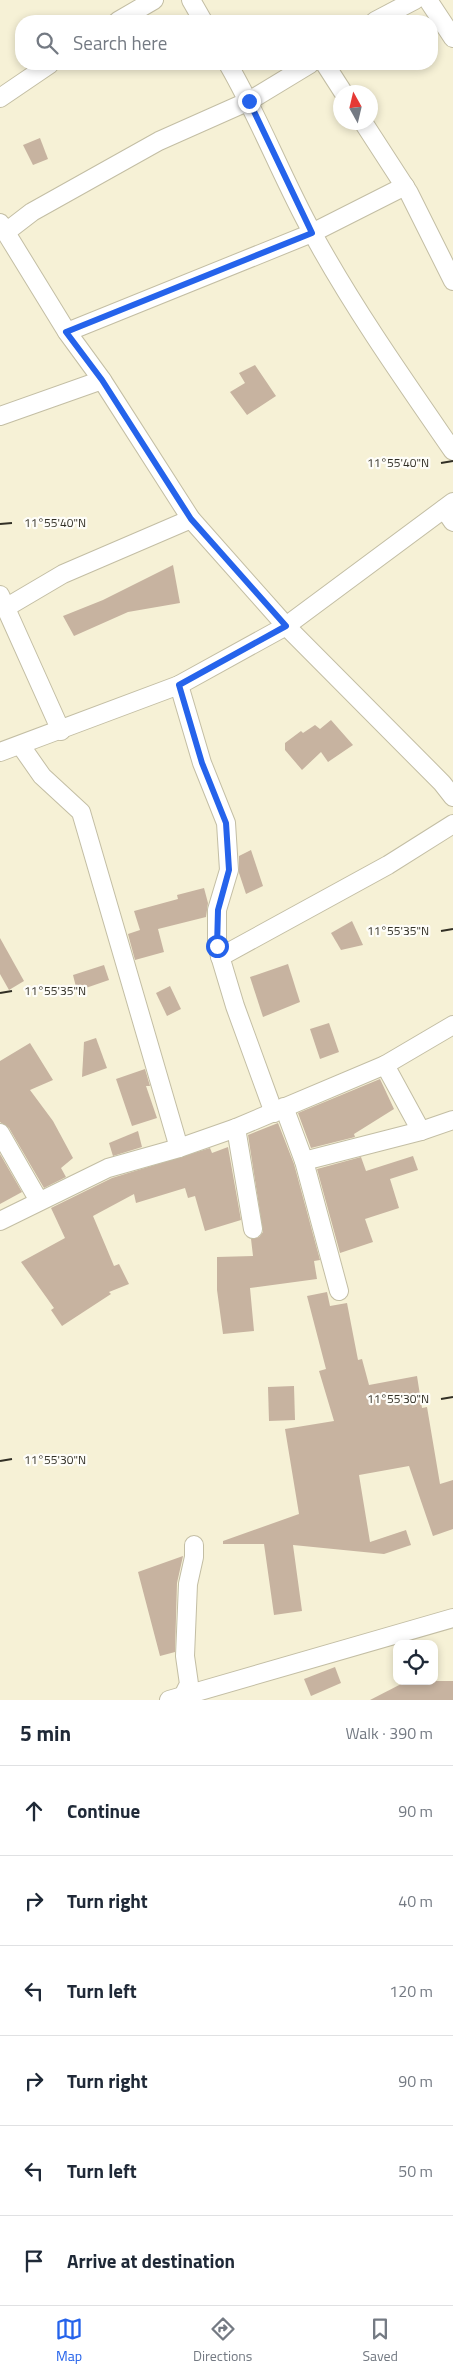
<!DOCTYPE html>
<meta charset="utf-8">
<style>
body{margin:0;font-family:"Titillium Web",sans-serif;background:#f2f2f3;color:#1f2937}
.controls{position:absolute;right:15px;bottom:15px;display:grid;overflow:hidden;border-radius:10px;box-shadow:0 2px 8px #0003}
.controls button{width:45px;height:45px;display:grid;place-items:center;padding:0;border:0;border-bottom:1px solid #e0e1e3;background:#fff;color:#1f2937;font:25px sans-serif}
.compass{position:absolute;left:333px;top:85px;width:45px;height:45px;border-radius:50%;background:#fff;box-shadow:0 2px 8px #0003;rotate:352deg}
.stop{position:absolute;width:15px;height:15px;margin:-11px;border:4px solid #2563eb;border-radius:50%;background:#fff}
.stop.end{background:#2563eb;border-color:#fff;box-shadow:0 1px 5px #0008}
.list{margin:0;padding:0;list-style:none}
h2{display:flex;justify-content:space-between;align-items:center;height:65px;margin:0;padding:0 20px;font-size:21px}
h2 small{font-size:16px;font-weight:400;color:#747a83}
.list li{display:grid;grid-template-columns:32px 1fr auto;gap:15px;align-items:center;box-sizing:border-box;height:90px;padding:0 20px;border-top:1px solid #e0e1e3}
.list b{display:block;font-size:19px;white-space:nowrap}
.list em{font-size:16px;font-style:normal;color:#747a83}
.icon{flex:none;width:28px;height:28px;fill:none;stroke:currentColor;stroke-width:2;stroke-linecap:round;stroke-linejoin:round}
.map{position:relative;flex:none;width:453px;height:1700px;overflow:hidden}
.search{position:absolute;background:#fff;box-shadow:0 2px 8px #0003;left:15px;right:15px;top:15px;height:55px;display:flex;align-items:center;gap:12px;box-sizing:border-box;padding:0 18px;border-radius:20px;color:#747a83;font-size:19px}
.sheet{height:605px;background:#fff}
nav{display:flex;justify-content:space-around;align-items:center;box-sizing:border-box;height:70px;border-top:1px solid #e0e1e3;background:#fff;font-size:14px;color:#747a83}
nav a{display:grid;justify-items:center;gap:2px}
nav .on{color:#2563eb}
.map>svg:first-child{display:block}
.building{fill:#c7b3a0}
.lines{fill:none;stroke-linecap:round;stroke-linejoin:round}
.street-casing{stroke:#c3bea4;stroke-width:20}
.street{stroke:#fff;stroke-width:18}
.route{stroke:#2563eb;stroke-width:6}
.ticks{fill:none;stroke:#312f25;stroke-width:2}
.ticks-label{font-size:12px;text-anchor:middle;fill:#312f25;stroke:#fefdf8;stroke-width:4.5;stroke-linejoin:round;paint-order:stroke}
</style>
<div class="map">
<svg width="453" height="1700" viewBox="0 0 453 1700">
<rect width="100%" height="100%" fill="#f6f1d6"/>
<g class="building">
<polygon points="40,138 48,159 33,165 23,145"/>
<polygon points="255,365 276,396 247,415 230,392 245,383 239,373"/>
<polygon points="173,565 180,603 128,612 74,636 63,616 103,600"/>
<polygon points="331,720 353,745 328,762 321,752 302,770 285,750 285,743 301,731 303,733 315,725 320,729"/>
<polygon points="251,850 263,886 246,894 239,873 239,856"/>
<polygon points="204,888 208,903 206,917 158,929 164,952 135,960 128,934 140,930 134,911 178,899 177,895"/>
<polygon points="352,921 363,945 341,950 331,933"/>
<polygon points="0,938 24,981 9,990 0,974"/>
<polygon points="288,964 300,1002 263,1017 250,977"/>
<polygon points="104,965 109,980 77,991 73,975"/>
<polygon points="170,986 181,1009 167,1016 156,993"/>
<polygon points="329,1023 339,1052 320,1059 310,1029"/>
<polygon points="96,1038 107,1068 82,1077 84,1042"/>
<polygon points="30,1043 53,1080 30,1090 53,1121 73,1158 61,1168 66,1177 44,1188 9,1128 0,1122 0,1061"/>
<polygon points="145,1069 150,1086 146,1086 157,1118 132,1126 116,1079"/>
<polygon points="380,1079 394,1109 354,1134 355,1137 311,1148 298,1113"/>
<polygon points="278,1123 294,1164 320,1260 314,1261 317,1279 250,1288 254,1331 223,1334 217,1290 217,1257 253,1256 251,1239 259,1237 263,1232 248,1135"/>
<polygon points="138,1131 142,1147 113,1156 109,1143"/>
<polygon points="228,1147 241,1220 205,1231 195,1196 188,1198 185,1188 136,1203 134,1194 93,1216 114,1266 119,1264 129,1284 109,1292 111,1294 62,1326 51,1310 54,1308 21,1262 65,1238 51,1208 112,1178 210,1148 212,1153"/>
<polygon points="0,1154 22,1192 0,1204"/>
<polygon points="413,1156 418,1170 390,1179 399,1208 365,1219 373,1242 340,1253 317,1169 361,1157 366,1171"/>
<polygon points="327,1292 330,1306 347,1303 358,1360 362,1359 369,1385 417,1376 422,1408 427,1407 440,1484 453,1480 453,1529 433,1536 409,1466 359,1475 370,1542 406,1530 411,1545 384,1554 293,1545 302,1611 274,1615 264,1544 223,1544 223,1541 299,1514 285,1429 334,1421 319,1371 326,1369 307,1296"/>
<polygon points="294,1386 295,1420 269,1421 268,1387"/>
<polygon points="183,1556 177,1583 175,1652 160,1656 138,1572"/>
<polygon points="335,1667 341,1683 311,1696 304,1679"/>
<polygon points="407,1681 453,1681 453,1700 370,1700"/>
</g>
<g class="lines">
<g class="street-casing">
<g id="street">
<polyline points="191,0 203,21"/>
<polyline points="428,0 453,38"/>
<polyline points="118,21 154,0"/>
<polyline points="375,21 415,0"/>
<path d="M228 64C260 119 282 178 313 234 354 309 404 380 453 451"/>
<polyline points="325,64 343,92"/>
<polyline points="0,98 50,64"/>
<polyline points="363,122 409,193 453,281"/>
<polyline points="0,223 67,332 102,380 191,519 286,626 442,783 453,797"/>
<polyline points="6,232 32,212 159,141 249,101 310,64"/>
<polyline points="67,332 312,233 405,186"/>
<polyline points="0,416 102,380"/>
<polyline points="444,509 453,522"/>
<polyline points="0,595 61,731"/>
<polyline points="7,607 63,574 191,519"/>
<polyline points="179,685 202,763 226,823 229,870 217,910 217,946 235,1006 274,1113"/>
<polyline points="21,746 42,776 81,812 179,1148"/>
<polyline points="0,752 179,685 286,626 453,502"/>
<polyline points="220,957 388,865 453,824"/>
<polyline points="385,1065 421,1131"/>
<polyline points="284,1107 304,1161 339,1291"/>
<polyline points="236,1128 253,1229"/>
<polyline points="0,1133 39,1201"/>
<polyline points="304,1161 421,1131 453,1120"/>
<polyline points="0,1221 108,1168 179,1148 236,1128 385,1065 453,1025"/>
<polyline points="183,1696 189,1684 185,1656 188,1584 194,1557 194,1545"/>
<polyline points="169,1700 453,1618"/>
</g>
</g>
<use href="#street" class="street"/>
</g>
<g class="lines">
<polyline class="route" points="217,946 218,910 229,870 226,823 202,763 179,685 286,626 191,519 102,380 66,332 312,233 249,101"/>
</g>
<path class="ticks" d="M441 463 453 461M0 524 12 523M441 931 453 929M0 993 12 991M441 1399 453 1397M0 1461 12 1459"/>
<g class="ticks-label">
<text x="398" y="467">11°55'40"N</text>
<text x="55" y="527">11°55'40"N</text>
<text x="398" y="935">11°55'35"N</text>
<text x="55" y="995">11°55'35"N</text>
<text x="398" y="1403">11°55'30"N</text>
<text x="55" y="1464">11°55'30"N</text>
</g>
</svg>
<div class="controls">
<button><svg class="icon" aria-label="locate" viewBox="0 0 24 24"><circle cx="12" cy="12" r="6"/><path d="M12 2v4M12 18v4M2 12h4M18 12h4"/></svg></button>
</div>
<svg class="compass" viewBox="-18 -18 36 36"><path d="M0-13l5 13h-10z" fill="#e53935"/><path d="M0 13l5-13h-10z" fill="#747a83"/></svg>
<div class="stop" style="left:217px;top:946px"></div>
<div class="stop end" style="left:249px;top:101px"></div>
<div class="search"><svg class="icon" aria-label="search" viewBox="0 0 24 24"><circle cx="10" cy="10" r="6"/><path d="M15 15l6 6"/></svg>Search here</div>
</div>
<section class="sheet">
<h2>5 min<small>Walk · 390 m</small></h2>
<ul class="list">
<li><svg class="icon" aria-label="ahead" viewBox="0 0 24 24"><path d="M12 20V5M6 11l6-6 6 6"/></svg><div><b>Continue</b></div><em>90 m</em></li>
<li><svg class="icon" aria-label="right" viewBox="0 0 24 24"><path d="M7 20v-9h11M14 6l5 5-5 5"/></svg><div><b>Turn right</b></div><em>40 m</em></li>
<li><svg class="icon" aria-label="left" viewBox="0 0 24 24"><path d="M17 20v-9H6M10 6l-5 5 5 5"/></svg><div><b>Turn left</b></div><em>120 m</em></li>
<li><svg class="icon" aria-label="right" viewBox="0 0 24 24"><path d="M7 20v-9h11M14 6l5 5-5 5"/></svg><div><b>Turn right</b></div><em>90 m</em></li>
<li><svg class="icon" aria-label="left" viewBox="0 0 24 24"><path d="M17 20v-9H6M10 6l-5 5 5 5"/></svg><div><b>Turn left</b></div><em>50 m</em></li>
<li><svg class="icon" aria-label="arrive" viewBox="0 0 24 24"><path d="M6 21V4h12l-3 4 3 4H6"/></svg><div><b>Arrive at destination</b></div></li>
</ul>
</section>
<nav>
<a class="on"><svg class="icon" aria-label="map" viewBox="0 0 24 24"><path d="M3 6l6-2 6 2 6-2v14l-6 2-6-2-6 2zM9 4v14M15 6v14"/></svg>Map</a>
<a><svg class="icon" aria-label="directions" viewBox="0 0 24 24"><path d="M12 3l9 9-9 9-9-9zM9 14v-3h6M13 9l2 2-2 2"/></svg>Directions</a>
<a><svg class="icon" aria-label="saved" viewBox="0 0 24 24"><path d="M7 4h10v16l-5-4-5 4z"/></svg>Saved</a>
</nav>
